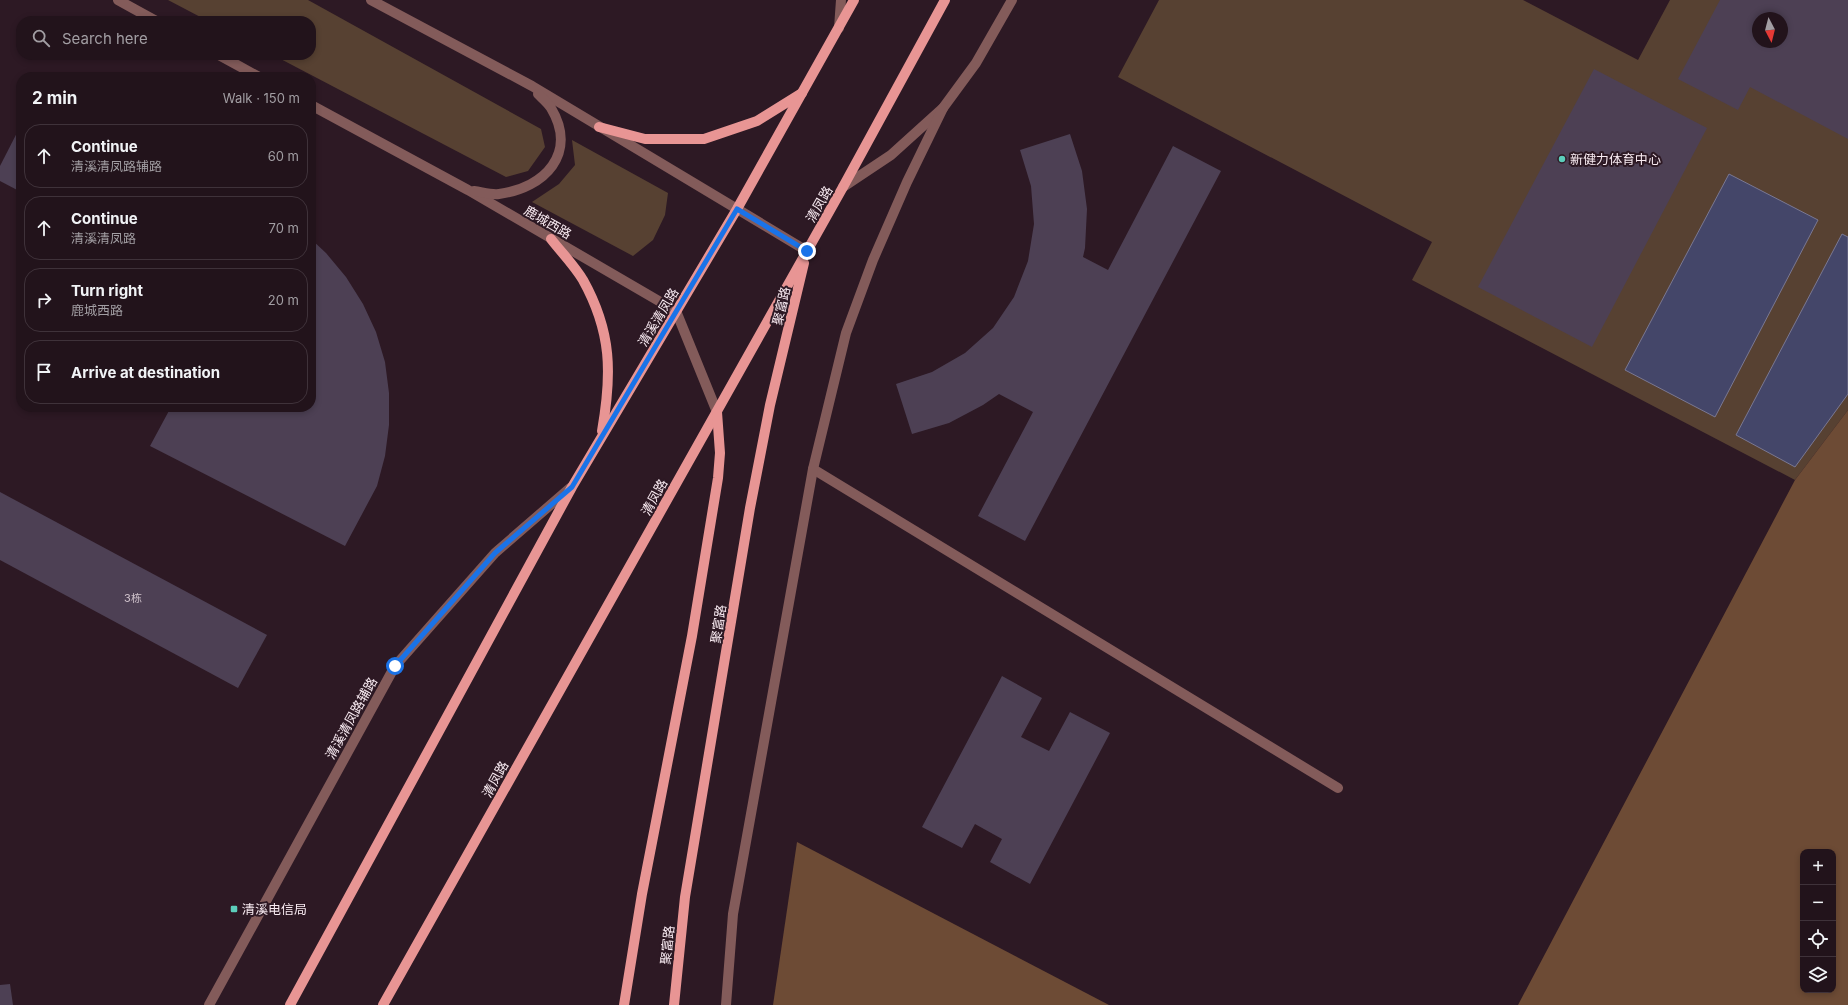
<!DOCTYPE html>
<meta charset="utf-8">
<style>
body{margin:0;font-family:Inter,"Noto Sans SC",sans-serif;background:#2e2028;color:#f1f3f6}
.controls{position:absolute;right:12px;bottom:12px;display:grid;overflow:hidden;border-radius:8px;box-shadow:0 2px 6px #0003}
.controls button{width:36px;height:36px;display:grid;place-items:center;padding:0;border:0;border-bottom:1px solid #3f323a;background:#22131b;color:#f1f3f6;font:20px sans-serif}
.compass{position:absolute;left:1752px;top:12px;width:36px;height:36px;border-radius:50%;background:#22131b;box-shadow:0 2px 6px #0003;rotate:173deg}
.stop{position:absolute;width:12px;height:12px;margin:-9px;border:3px solid #1a73e8;border-radius:50%;background:#fff}
.stop.end{background:#1a73e8;border-color:#fff;box-shadow:0 1px 4px #0008}
.list{margin:0;padding:0;list-style:none}
h2{display:flex;justify-content:space-between;align-items:center;height:52px;margin:0;padding:0 16px;font-size:17px}
h2 small{font-size:13px;font-weight:400;color:#a29ea3}
.list li{display:grid;grid-template-columns:26px 1fr auto;gap:12px;align-items:center;box-sizing:border-box;height:64px;margin:0 8px 8px;padding:0 8px;border:1px solid #3f323a;border-radius:16px}
.list b{display:block;font-size:15px;white-space:nowrap}
.list p{margin:0;font-size:13px;white-space:nowrap;color:#a29ea3}
.list em{font-size:13px;font-style:normal;color:#a29ea3}
.icon{flex:none;width:22px;height:22px;fill:none;stroke:currentColor;stroke-width:2;stroke-linecap:round;stroke-linejoin:round}
.map{position:relative;flex:none;width:1848px;height:1005px;overflow:hidden}
.search{position:absolute;background:#22131b;box-shadow:0 2px 6px #0003;left:16px;top:16px;width:300px;height:44px;display:flex;align-items:center;gap:10px;box-sizing:border-box;padding:0 14px;border-radius:16px;color:#a29ea3;font-size:15px}
.panel{position:absolute;background:#22131b;box-shadow:0 2px 6px #0003;left:16px;top:72px;width:300px;height:340px;border-radius:16px}
.map>svg:first-child{display:block}
.green{fill:#574132;fill-rule:evenodd}
.forest{fill:#6d4b35;fill-rule:evenodd}
.water{fill:#444669;stroke:#7a7892}
.building{fill:#4d4054;fill-rule:evenodd}
.lines{fill:none;stroke-linecap:round;stroke-linejoin:round}
.minor{stroke:#835b5a;stroke-width:10}
.major{stroke:#e89594;stroke-width:10}
.route{stroke:#1a73e8;stroke-width:5}
.poi-dot{fill:#5ccebb;stroke:#2d1924;stroke-width:1.5}
.labels{text-anchor:middle;dominant-baseline:central;stroke-width:4;stroke-linejoin:round;paint-order:stroke}
.number-label{font-size:11px;fill:#cec0ca}
.poi-label{font-size:13px;fill:#f9ebf2;stroke:#2d1924;text-anchor:start}
.street-label{font-size:13px;fill:#f9ebf2;stroke:#2d1924}
</style>
<div class="map">
<svg width="1848" height="1005" viewBox="0 0 1848 1005">
<rect width="100%" height="100%" fill="#2d1924"/>
<g class="green">
<polygon points="168,0 308,0 541,129 545,147 528,171 506,177 273,55 311,55 311,21 208,21"/>
<path d="M1159 0H1523L1638 60 1670 0H1848V410L1795 480 1412 280 1432 242 1118 77ZM1758 18H1782V42H1758Z"/>
<polygon points="572,140 668,193 665,215 653,240 633,256 532,202 559,184 575,165"/>
</g>
<g class="forest">
<path d="M1848 410V1005H1518L1795 480ZM1803 852H1833V990H1803Z"/>
<polygon points="797,842 1109,1005 773,1005"/>
</g>
<g class="water">
<polygon points="1729,174 1818,220 1715,417 1625,370"/>
<polygon points="1842,234 1848,237 1848,394 1795,467 1736,435"/>
</g>
<g class="building">
<path d="M1720 0H1848V139L1750 87 1738 110 1678 79ZM1758 18H1782V42H1758Z"/>
<polygon points="1594,69 1707,128 1592,347 1478,287"/>
<polygon points="21,125 21,192 0,181 0,166"/>
<polygon points="1070,134 1082,171 1087,209 1085,248 1083,257 1108,270 1173,146 1221,171 1025,541 978,516 1033,412 999,394 983,405 949,423 912,434 896,384 932,372 965,353 993,328 1014,297 1028,261 1034,224 1031,186 1020,150"/>
<polygon points="311,239 326,253 346,277 363,304 376,332 385,362 389,393 389,425 385,456 377,486 345,546 150,446 171,407 311,407"/>
<polygon points="0,492 267,635 238,688 0,560"/>
<polygon points="1002,676 1042,698 1021,737 1049,751 1070,712 1110,733 1030,884 990,862 1002,839 975,824 962,848 922,827"/>
<polygon points="10,984 13,1005 0,1005 0,985"/>
</g>
<g class="lines">
<g class="minor">
<polyline points="118,0 156,21"/>
<polyline points="371,0 532,86 807,251"/>
<polyline points="839,28 841,0"/>
<polyline points="219,55 259,77"/>
<polyline points="311,105 468,190 676,311 717,412"/>
<polyline points="843,187 891,155 943,108 976,63 1012,0"/>
<path d="M474 191C482 192 491 195 499 194 545 188 578 153 551 108 548 103 542 98 538 94"/>
<polyline points="813,469 1338,788"/>
<polyline points="209,1005 395,666 495,553 570,488"/>
<polyline points="726,1005 733,914 813,469 846,333 873,260 907,182 943,108"/>
</g>
<g class="major">
<polyline points="599,127 645,139 704,139 757,121 802,93"/>
<path d="M551 239C561 252 574 265 583 280 612 332 612 374 602 431"/>
<polyline points="290,1005 572,487 737,209 854,0"/>
<polyline points="383,1005 843,187 945,0"/>
<polyline points="624,1005 642,894 692,636 718,478 720,453 717,412"/>
<polyline points="674,1005 685,897 750,508 770,405 804,263"/>
</g>
</g>
<g class="lines">
<polyline class="route" points="395,666 495,553 572,487 737,209 807,251"/>
</g>
<g class="poi-dot">
<circle cx="1562" cy="159" r="4"/>
<rect x="230" y="905" width="8" height="8" rx="2"/>
</g>
<g class="labels">
<g class="number-label">
<text x="133" y="598">3栋</text>
</g>
<g class="poi-label">
<text x="1570" y="159">新健力体育中心</text>
<text x="242" y="909">清溪电信局</text>
</g>
<g class="street-label">
<text transform="translate(819 204) rotate(-60)">清凤路</text>
<text transform="translate(548 222) rotate(30)">鹿城西路</text>
<text transform="translate(781 306) rotate(-77)">聚富路</text>
<text transform="translate(658 317) rotate(-59)">清溪清凤路</text>
<text transform="translate(654 497) rotate(-61)">清凤路</text>
<text transform="translate(718 624) rotate(-81)">聚富路</text>
<text transform="translate(351 718) rotate(-61)">清溪清凤路辅路</text>
<text transform="translate(495 779) rotate(-61)">清凤路</text>
<text transform="translate(667 945) rotate(-84)">聚富路</text>
</g>
</g>
</svg>
<div class="controls">
<button>+</button>
<button>−</button>
<button><svg class="icon" aria-label="locate" viewBox="0 0 24 24"><circle cx="12" cy="12" r="6"/><path d="M12 2v4M12 18v4M2 12h4M18 12h4"/></svg></button>
<button><svg class="icon" aria-label="layers" viewBox="0 0 24 24"><path d="M12 4l9 5-9 5-9-5zM3 14l9 5 9-5"/></svg></button>
</div>
<svg class="compass" viewBox="-18 -18 36 36"><path d="M0-13l5 13h-10z" fill="#e53935"/><path d="M0 13l5-13h-10z" fill="#a29ea3"/></svg>
<div class="stop" style="left:395px;top:666px"></div>
<div class="stop end" style="left:807px;top:251px"></div>
<div class="search"><svg class="icon" aria-label="search" viewBox="0 0 24 24"><circle cx="10" cy="10" r="6"/><path d="M15 15l6 6"/></svg>Search here</div>
<section class="panel">
<h2>2 min<small>Walk · 150 m</small></h2>
<ul class="list">
<li><svg class="icon" aria-label="ahead" viewBox="0 0 24 24"><path d="M12 20V5M6 11l6-6 6 6"/></svg><div><b>Continue</b><p>清溪清凤路辅路</p></div><em>60 m</em></li>
<li><svg class="icon" aria-label="ahead" viewBox="0 0 24 24"><path d="M12 20V5M6 11l6-6 6 6"/></svg><div><b>Continue</b><p>清溪清凤路</p></div><em>70 m</em></li>
<li><svg class="icon" aria-label="right" viewBox="0 0 24 24"><path d="M7 20v-9h11M14 6l5 5-5 5"/></svg><div><b>Turn right</b><p>鹿城西路</p></div><em>20 m</em></li>
<li><svg class="icon" aria-label="arrive" viewBox="0 0 24 24"><path d="M6 21V4h12l-3 4 3 4H6"/></svg><div><b>Arrive at destination</b></div></li>
</ul>
</section>
</div>
